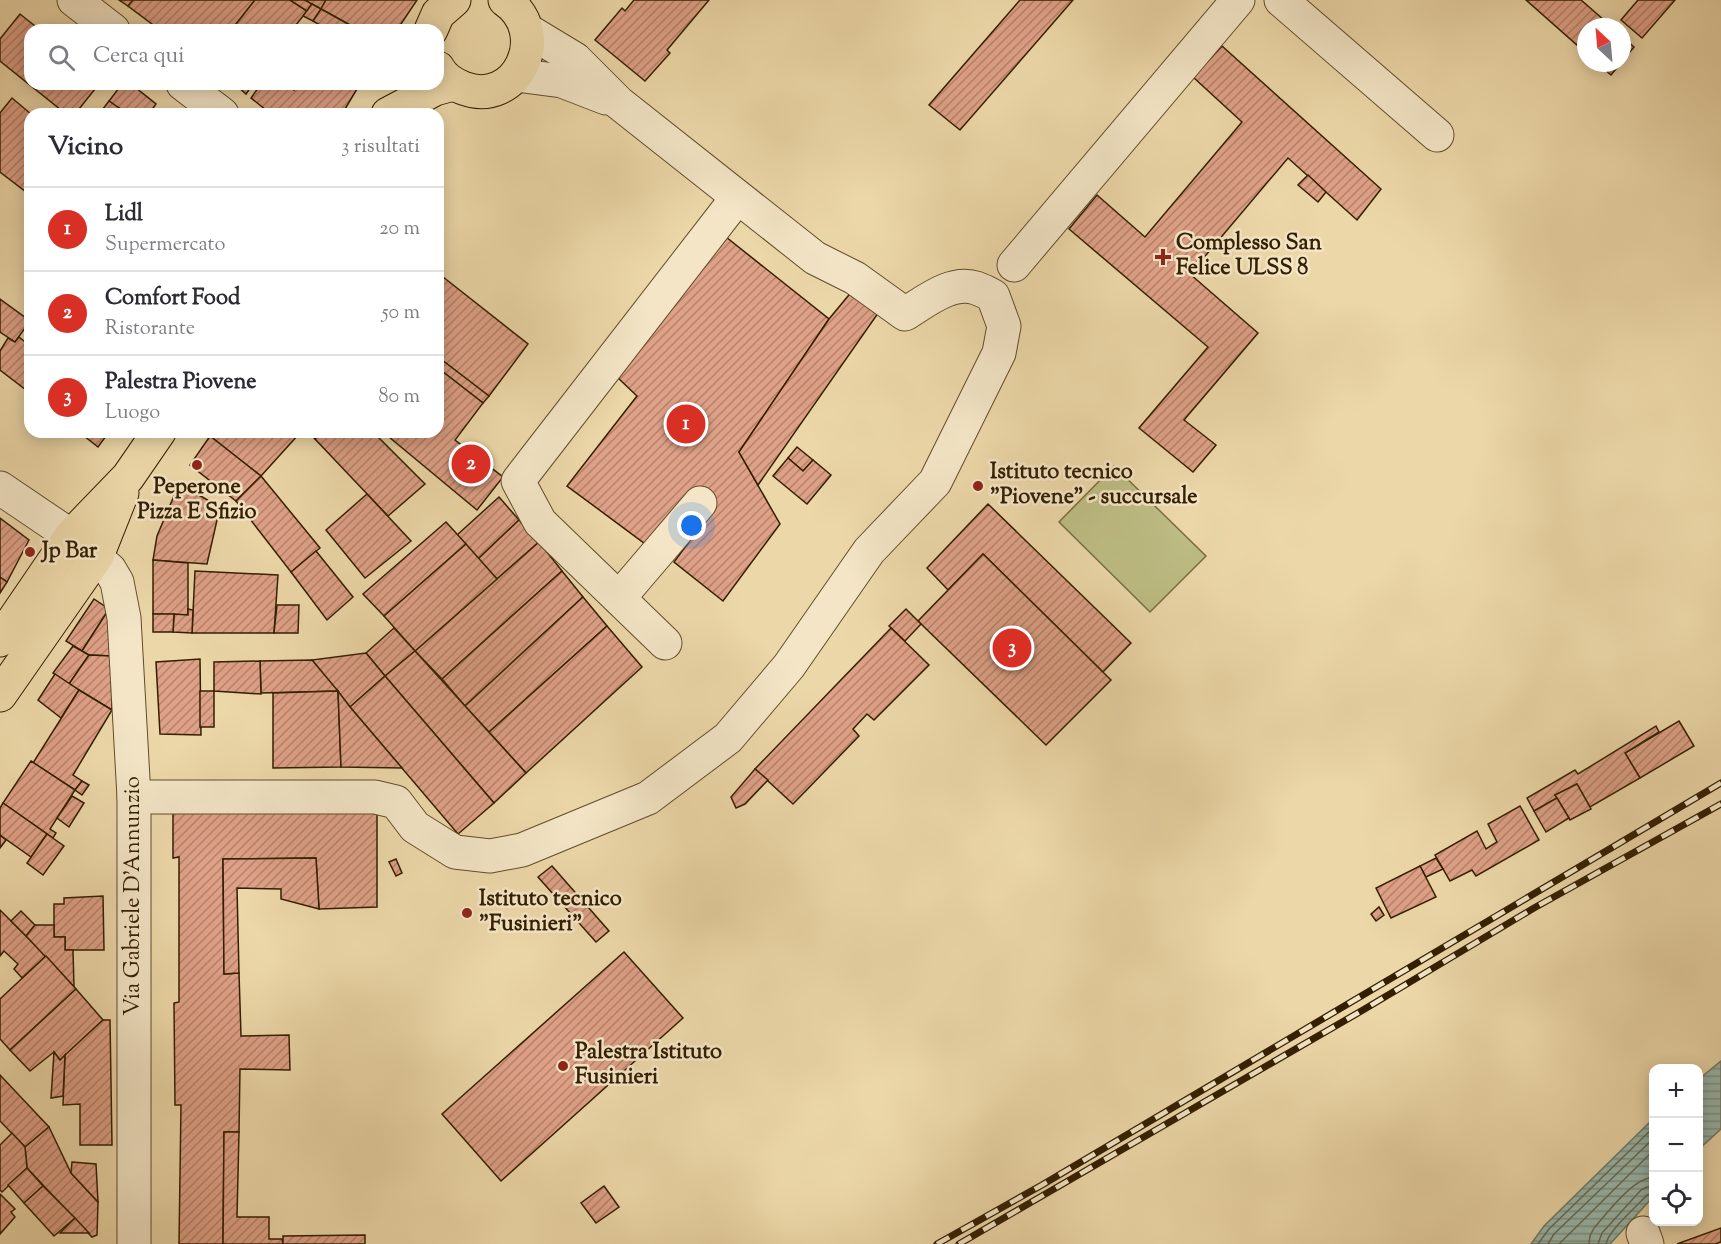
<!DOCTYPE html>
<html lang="it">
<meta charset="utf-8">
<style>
body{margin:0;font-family:"Sorts Mill Goudy",serif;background:#f2f2f3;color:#2b2b33}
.controls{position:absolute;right:18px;bottom:18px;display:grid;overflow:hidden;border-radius:12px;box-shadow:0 3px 15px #0003}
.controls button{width:54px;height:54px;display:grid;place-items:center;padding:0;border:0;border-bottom:2px solid #e1e1e2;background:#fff;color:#2b2b33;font:30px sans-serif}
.compass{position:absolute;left:1577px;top:18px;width:54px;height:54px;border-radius:50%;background:#fff;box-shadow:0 3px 15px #0003;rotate:334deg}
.you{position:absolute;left:692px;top:526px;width:21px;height:21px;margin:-15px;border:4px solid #fff;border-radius:50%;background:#1a73e8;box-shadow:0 0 0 9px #1a73e833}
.badge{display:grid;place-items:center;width:39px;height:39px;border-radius:50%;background:#d93025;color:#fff;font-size:20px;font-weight:700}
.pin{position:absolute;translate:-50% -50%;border:3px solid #fff;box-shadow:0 2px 6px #0006}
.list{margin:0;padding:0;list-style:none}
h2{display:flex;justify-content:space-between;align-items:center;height:78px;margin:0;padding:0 24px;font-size:26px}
h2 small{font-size:20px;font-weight:400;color:#7c7c81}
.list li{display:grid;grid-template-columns:39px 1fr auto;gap:18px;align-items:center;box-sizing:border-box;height:84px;padding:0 24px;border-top:2px solid #e1e1e2}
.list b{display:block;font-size:22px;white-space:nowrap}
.list p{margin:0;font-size:20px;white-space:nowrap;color:#7c7c81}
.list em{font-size:20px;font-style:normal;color:#7c7c81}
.icon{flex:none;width:33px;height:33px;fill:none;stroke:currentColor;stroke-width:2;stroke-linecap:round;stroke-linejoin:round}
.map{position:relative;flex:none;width:1721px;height:1244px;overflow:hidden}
.search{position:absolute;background:#fff;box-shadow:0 3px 15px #0003;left:24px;top:24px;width:420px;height:66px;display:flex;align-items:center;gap:15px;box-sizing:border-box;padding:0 21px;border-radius:18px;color:#7c7c81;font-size:22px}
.panel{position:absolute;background:#fff;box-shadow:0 3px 15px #0003;left:24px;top:108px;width:420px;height:330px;border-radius:18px}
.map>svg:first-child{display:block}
.grass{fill:#bdbd84;stroke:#786e42;stroke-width:1.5}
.water{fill:url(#water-rules);stroke:#707a68;stroke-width:1.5}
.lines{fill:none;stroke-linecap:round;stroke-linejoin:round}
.shore{stroke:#666b56;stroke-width:1.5}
.building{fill:url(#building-hatch);stroke:#331e00;stroke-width:1.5}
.minor-casing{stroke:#614c2a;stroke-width:35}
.major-casing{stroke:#331e00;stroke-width:35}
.minor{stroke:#f3e5c6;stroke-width:33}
.major{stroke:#ecd7a8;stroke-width:33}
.rail-casing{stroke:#331e00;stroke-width:7}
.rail{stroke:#f3e5c6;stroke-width:4.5;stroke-dasharray:14;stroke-linecap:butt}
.poi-dot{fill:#8f2418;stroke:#f3e5c6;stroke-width:2}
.labels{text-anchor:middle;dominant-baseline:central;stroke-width:5;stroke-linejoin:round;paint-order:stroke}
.poi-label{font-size:22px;font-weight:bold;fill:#331e00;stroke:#f3e5c6;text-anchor:start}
.street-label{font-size:22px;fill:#331e00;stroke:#f3e5c6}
</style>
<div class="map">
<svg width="1721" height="1244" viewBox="0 0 1721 1244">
<defs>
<pattern id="water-rules" width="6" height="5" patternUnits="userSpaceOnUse" patternTransform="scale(1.5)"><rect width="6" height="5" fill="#99b8ad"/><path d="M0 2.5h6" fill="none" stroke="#7d958a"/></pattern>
<pattern id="building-hatch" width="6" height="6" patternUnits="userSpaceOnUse" patternTransform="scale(1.5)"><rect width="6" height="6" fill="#dea086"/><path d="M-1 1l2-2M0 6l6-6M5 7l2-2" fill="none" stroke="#b5826b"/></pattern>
</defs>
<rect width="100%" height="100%" fill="#ecd7a8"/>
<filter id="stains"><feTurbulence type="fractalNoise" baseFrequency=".00333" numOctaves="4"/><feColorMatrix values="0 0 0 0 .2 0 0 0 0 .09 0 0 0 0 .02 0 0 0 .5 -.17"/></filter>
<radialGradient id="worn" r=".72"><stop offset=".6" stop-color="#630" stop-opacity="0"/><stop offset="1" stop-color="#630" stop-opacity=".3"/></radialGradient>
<polygon class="grass" points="1114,466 1206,556 1150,612 1059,522"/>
<g class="water">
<polygon points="1721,1061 1721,1129 1699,1149 1699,1079"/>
<polygon points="1653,1119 1653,1197 1610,1244 1531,1244 1544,1226"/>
</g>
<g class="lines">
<g class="shore">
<polyline points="1538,1244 1549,1229 1654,1127"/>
<polyline points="1548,1244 1554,1234 1654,1138"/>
<polyline points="1559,1244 1654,1150"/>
<path d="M1589 1244 1590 1236 1594 1228C1608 1212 1633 1178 1654 1177"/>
<polyline points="1598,1244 1602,1233 1641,1190 1647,1187 1654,1186"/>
<path d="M1606 1244C1608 1231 1637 1206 1647 1195L1654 1193"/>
</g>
</g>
<g class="building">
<polygon points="119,0 133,0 128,6"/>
<polygon points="133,0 255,0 236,24 245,30 160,30 128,6"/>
<polygon points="255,0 290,0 307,11 292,30 245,30 236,24"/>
<polygon points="290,0 305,0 312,4 307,11"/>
<polygon points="305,0 326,0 321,9"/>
<polygon points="326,0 417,0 397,30 359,30 321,9"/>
<polygon points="634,0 709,0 667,50 670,53 645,81 595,40 622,8 625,11"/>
<polygon points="1020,0 1073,0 960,130 929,105"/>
<polygon points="1526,0 1581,0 1612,27 1586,27 1586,53"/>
<polygon points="1638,0 1675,0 1642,38 1621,20"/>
<polygon points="312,4 321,9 313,21 303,16"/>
<polygon points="321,9 359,30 328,30 313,21"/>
<polygon points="20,14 40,30 30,30 30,84 99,84 75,114 66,114 0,61 0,39"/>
<polygon points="1622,36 1634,47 1622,61"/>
<polygon points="1222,46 1381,189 1357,220 1288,158 1190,274 1258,333 1184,420 1216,445 1193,472 1139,428 1208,347 1069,229 1097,195 1145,237 1242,122 1193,77"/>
<polygon points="1597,63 1621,63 1611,75"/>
<polygon points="122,84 131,84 156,104 149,114 126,114 109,101"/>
<polygon points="235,84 253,84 246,94"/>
<polygon points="261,84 293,84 291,87 294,90 298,84 360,84 342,114 271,114 251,98"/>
<polygon points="12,98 31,114 30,195 0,172 0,113"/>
<polygon points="109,101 122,110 119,114 99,114"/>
<polygon points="1308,175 1326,192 1318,202 1298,185"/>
<polygon points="726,237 829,319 739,452 780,524 723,601 674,562 714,508 648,546 567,486 637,396 617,377"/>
<polygon points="438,273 528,344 489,396 438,357"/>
<polygon points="853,290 881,309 758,485 739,452 829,319"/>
<polygon points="0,299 30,321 15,342 0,332"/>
<polygon points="19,337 30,346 30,393 0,370 0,351 8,338 15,342"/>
<polygon points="438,357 489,396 483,403 438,368"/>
<polygon points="438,368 483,403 455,440 503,477 477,510 383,432 438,432"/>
<polygon points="79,432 109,432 98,447"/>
<polygon points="213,432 294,432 298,435 261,476 210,436"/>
<polygon points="308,432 323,432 315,439"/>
<polygon points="323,432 373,432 425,484 388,516 315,439"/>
<polygon points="210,436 261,476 236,501 190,465"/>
<polygon points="797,447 813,460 803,471 788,458"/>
<polygon points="788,458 803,471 813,460 831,475 807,504 773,476"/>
<polygon points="261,476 320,548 291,572 236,501"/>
<polygon points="179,484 220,507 207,564 153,560 157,536"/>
<polygon points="367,494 411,541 365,578 326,530"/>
<polygon points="499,497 519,520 478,559 457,535"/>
<polygon points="988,504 1131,643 1103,672 983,554 948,590 927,568"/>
<polygon points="0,518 29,540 7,582 0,577"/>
<polygon points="519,520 539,542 497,579 478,559"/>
<polygon points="446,522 466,544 384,616 363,594"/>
<polygon points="539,542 562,571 442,679 415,651"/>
<polygon points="466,544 497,579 415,651 384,616"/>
<polygon points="316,551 353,597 327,620 291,572"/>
<polygon points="983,554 1111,680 1046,745 918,621"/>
<polygon points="153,560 188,563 188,615 153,614"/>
<polygon points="195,571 278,575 274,633 192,633"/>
<polygon points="562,571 583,597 465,706 442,679"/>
<polygon points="0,577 7,582 0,593"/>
<polygon points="583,597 607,626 489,732 465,706"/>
<polygon points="94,599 109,609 82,651 66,641"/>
<polygon points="277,605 299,605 298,633 274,633"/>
<polygon points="109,609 111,656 89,655 82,651"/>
<polygon points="188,609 193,610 192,633 173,632 174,614 188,615"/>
<polygon points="906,609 921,624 905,641 889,626"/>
<polygon points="153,614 174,614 173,632 153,632"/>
<polygon points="607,626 642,667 526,773 489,732"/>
<polygon points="394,628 415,651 385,676 366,653"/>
<polygon points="891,628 929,665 874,720 867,714 853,729 859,736 793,804 755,769"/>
<polygon points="73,646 89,655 69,684 53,673"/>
<polygon points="415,651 526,773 494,803 385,676"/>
<polygon points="366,653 385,676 350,707 312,660"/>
<polygon points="89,655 111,656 112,710 69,684"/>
<polygon points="200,659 201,735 160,734 156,662"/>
<polygon points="312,660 338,691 261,693 260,661"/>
<polygon points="260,661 261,694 214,691 214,662"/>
<polygon points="55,674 79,690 61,718 38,700"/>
<polygon points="385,676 494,803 458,834 350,707"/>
<polygon points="79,690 112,710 73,775 82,781 75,790 33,763"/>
<rect x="200" y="691" width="14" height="36"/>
<polygon points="338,691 341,767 273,768 273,693"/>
<polygon points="338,691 350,707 402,768 341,767"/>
<polygon points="1679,721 1694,746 1640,778 1625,753"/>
<polygon points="1656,726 1659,732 1625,753 1640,778 1590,807 1577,784 1555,795 1557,798 1534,811 1527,798 1575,770 1578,774"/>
<polygon points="31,761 75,790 50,829 56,833 53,838 3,803"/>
<polygon points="755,769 768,780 745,804 736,808 731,797"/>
<polygon points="82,781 89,785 82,795 75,790"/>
<polygon points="1577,784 1591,809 1570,820 1555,795"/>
<polygon points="72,796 84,803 69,827 57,818"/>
<polygon points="1557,798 1569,818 1546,832 1534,811"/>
<polygon points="3,803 47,834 31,857 0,835 0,808"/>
<polygon points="1520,806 1539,840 1476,876 1472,870 1450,881 1435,855 1477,831 1486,849 1497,842 1488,824"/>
<polygon points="173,812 377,813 377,907 319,909 316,858 223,859 224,974 239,973 241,1036 289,1035 290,1070 240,1069 239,1132 224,1132 223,1244 179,1244 181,1105 175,1105 174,1003 179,1002 179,857 173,858"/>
<polygon points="47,834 64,846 43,875 27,863"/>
<polygon points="0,835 6,840 0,848"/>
<polygon points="316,858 319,909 281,899 281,889 237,888 239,973 224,974 223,859"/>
<polygon points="1436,858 1443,869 1426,877 1420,866"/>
<polygon points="396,859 402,873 396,876 389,862"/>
<polygon points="552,866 609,931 596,942 538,877"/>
<polygon points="1420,866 1436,897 1391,918 1376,888"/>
<polygon points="103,896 104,950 65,950 65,937 54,937 54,904 64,904 64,898"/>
<polygon points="1379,907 1384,915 1376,921 1371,914"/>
<polygon points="0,910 46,956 22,978 14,969 18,964 4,951 0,956"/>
<polygon points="21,911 35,925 26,936 11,921"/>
<polygon points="35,925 54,925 54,937 65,937 65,950 73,950 74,987 26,936"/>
<polygon points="624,952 683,1018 501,1181 442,1114"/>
<polygon points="46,956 76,989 10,1050 0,1039 0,999"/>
<polygon points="76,989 103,1020 60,1060 54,1052 30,1071 10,1050"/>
<polygon points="103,1020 110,1020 112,1145 80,1145 80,1104 63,1105 65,1055"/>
<polygon points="54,1052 60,1060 65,1055 63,1096 51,1098"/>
<polygon points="0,1075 49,1127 25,1147 0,1121"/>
<polygon points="49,1127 71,1173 98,1202 97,1235 92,1237 27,1168 25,1147"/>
<polygon points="224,1132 239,1132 237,1217 269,1217 269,1239 282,1239 283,1244 223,1244"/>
<polygon points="12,1133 25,1147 27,1168 2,1192 0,1190 0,1145"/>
<polygon points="72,1162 96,1164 98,1202 71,1173"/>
<polygon points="27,1168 43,1186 24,1203 8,1185"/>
<polygon points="43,1186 75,1218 54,1236 24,1203"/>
<polygon points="604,1186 619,1207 596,1223 581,1203"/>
<polygon points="0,1194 15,1209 11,1212 15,1217 0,1234"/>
<polygon points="75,1218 89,1233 60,1233"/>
<polygon points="1721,1228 1721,1242 1715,1244 1677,1244"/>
<polygon points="365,1235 365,1244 283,1244 283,1236"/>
</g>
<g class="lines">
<g class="minor-casing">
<g id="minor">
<polyline points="74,0 113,30"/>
<polyline points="1281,0 1437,135"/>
<polyline points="516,75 562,81 606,98"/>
<polyline points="183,84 222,114"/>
<polyline points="1014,265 1238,0"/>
<polyline points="0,488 71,536 110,570 117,582 124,618 134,797 134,1244"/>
<polyline points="619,598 700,503"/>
<polyline points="665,643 540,522 518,481 737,198"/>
<path d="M134 797H375L396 802 415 827 455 852 490 856 522 850 648 798 728 738 789 666 869 551 935 482 999 353 1004 326 993 296C988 293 982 290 976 288 951 280 925 302 905 314L855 278 815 258 619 103 575 59 527 30"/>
<polyline points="1643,1233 1647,1244"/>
</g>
</g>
<g class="major-casing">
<g id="major">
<polyline points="431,30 438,14 454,0"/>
<path d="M438 68C443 78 453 84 463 88 517 109 553 33 505 0"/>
<polyline points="388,114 435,89 453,84"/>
<polyline points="0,640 71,536 128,477 159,432"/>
<polyline points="0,695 97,556 122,493"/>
</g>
</g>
<use href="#minor" class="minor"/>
<use href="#major" class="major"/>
<g class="rail-casing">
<g id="rail">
<polyline points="937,1244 1042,1185 1721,783"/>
<polyline points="959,1244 1363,1010 1534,908 1721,804"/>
</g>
</g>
<use href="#rail" class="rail"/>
</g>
<g class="poi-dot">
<path d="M1160 248h6v6h6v6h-6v6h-6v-6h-6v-6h6z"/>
<circle cx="197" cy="465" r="6"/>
<circle cx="978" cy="486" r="6"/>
<circle cx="30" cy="552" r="6"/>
<circle cx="467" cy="913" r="6"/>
<circle cx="563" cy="1066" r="6"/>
</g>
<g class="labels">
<g class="poi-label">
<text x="1176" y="244">Complesso San<tspan x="1176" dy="25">Felice ULSS 8</tspan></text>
<text x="990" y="473">Istituto tecnico<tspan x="990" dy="25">"Piovene" - succursale</tspan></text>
<text x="197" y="488" text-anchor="middle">Peperone<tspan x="197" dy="25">Pizza E Sfizio</tspan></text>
<text x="42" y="552">Jp Bar</text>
<text x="479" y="900">Istituto tecnico<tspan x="479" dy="25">"Fusinieri"</tspan></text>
<text x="575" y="1053">Palestra Istituto<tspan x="575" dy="25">Fusinieri</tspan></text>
</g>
<g class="street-label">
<text transform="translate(134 896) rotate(-90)">Via Gabriele D'Annunzio</text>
</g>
</g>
<rect width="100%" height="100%" filter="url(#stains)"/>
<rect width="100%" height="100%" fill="url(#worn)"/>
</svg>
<div class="controls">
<button>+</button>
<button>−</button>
<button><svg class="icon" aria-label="locate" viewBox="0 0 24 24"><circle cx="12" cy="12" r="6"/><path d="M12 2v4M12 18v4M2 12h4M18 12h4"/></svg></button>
</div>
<svg class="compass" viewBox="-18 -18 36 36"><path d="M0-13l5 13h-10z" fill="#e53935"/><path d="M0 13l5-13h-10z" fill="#7c7c81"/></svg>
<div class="you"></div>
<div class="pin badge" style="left:686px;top:424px">1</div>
<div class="pin badge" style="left:471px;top:464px">2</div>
<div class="pin badge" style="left:1012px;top:648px">3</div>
<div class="search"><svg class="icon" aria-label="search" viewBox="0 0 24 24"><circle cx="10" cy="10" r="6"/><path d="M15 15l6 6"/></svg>Cerca qui</div>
<section class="panel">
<h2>Vicino<small>3 risultati</small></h2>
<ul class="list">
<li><span class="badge">1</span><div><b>Lidl</b><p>Supermercato</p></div><em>20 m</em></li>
<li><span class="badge">2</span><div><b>Comfort Food</b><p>Ristorante</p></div><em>50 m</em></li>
<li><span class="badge">3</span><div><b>Palestra Piovene</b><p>Luogo</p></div><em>80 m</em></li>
</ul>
</section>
</div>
